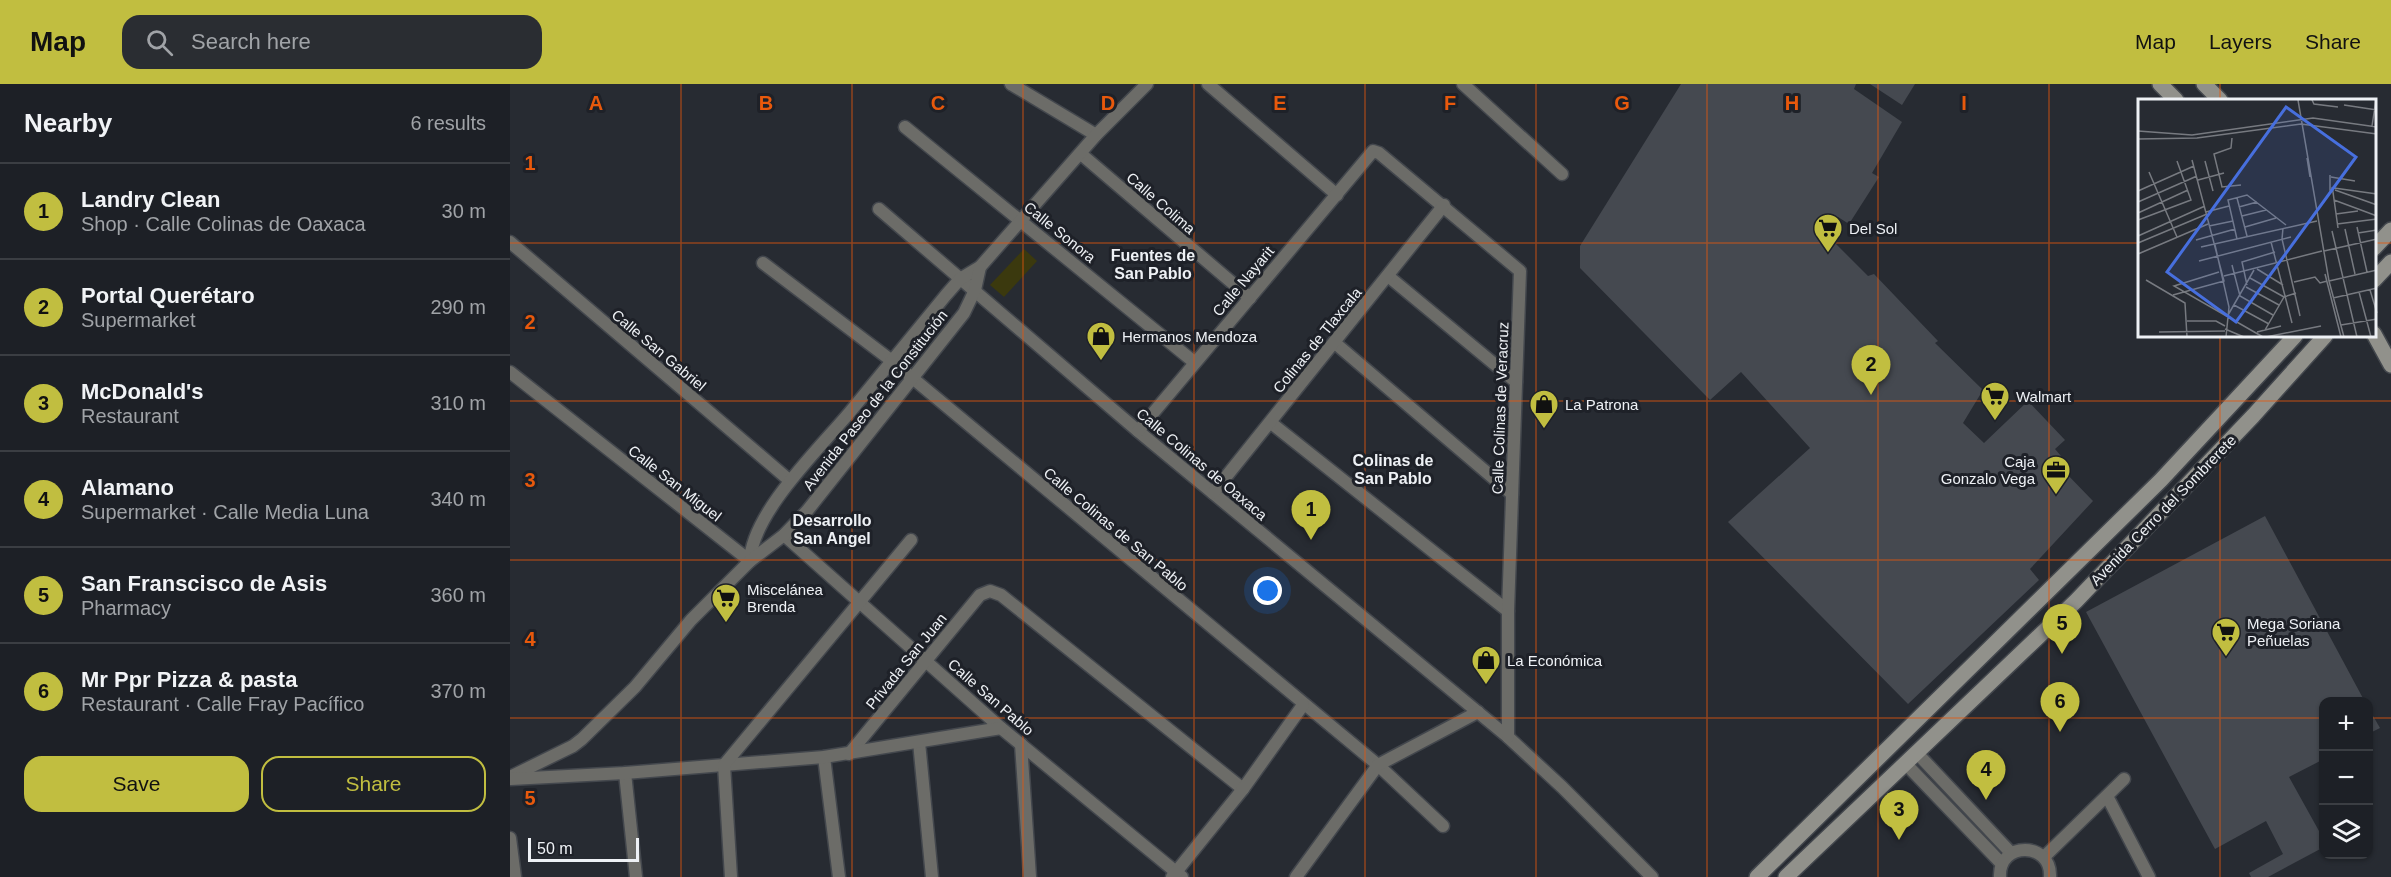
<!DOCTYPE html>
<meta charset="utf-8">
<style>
body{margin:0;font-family:Helvetica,sans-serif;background:#2a2d32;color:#f1f3f6}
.controls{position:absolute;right:18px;bottom:18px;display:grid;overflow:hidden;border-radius:12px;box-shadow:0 2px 4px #0004}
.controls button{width:54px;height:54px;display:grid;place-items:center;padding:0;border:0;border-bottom:2px solid #3b3e43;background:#1d2026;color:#f1f3f6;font:30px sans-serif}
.scale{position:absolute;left:18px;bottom:15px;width:111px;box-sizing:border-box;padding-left:6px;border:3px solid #eef1f5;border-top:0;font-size:16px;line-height:21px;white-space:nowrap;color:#eef1f5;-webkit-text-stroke:4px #1e2128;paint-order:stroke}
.you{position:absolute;left:758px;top:507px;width:21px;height:21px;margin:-15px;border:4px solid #fff;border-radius:50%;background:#1a73e8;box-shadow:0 0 0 9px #1a73e833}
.badge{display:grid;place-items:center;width:39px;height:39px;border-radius:50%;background:#c1be40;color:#111;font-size:20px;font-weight:700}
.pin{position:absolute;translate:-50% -50px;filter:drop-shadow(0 2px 3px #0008)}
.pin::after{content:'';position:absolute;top:32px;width:21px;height:18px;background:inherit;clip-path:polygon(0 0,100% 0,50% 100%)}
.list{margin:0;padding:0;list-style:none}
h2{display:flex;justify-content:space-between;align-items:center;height:78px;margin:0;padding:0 24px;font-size:26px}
h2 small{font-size:20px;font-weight:400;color:#a0a3a7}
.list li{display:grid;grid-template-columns:39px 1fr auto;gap:18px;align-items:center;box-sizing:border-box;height:96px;padding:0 24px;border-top:2px solid #3b3e43}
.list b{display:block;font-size:22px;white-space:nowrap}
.list p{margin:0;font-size:20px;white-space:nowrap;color:#a0a3a7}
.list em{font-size:20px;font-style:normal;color:#a0a3a7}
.actions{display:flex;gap:12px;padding:18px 24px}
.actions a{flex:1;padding:14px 0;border:2px solid #c1be40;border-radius:18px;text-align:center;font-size:21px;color:#c1be40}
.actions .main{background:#c1be40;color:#111}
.icon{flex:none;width:33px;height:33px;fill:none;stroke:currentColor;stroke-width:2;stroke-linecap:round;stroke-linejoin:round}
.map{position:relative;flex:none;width:1881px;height:793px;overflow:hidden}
header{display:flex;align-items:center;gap:36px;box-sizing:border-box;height:84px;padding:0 30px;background:#c1be40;color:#111}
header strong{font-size:28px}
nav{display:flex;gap:33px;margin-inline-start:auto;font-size:21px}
.search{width:420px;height:54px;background:#2a2d32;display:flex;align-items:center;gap:15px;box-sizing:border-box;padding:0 21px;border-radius:18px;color:#a0a3a7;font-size:22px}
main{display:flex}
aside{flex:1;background:#1d2026}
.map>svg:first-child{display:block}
.green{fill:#3b390e}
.building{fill:#454950}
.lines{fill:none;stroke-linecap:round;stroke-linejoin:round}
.street-casing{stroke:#43474d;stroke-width:15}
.secondary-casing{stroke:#43474d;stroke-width:18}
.street{stroke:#6c6c68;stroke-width:12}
.secondary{stroke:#91918b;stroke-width:15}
.grid{fill:none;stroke:#e8590c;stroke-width:1.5;stroke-opacity:0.55}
.labels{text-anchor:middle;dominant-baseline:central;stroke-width:6;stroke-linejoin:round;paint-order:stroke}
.street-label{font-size:15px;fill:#eef1f5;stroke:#1e2128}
.poi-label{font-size:15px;fill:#eef1f5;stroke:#1e2128;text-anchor:start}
.neighbourhood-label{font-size:16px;font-weight:bold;fill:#eef1f5;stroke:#1e2128}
.inset-road{fill:none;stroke:#777a80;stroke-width:1.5}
.view{fill:#476fde;fill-opacity:0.15;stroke:#476fde;stroke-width:3}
.inset-edge{fill:none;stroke:#eef1f5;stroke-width:3}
.grid-label{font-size:20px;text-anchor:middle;font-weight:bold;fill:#e8590c;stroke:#1e2128;stroke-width:6;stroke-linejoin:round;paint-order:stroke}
</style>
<header>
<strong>Map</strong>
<div class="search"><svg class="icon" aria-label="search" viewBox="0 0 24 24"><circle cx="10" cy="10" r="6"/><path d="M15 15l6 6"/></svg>Search here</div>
<nav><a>Map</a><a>Layers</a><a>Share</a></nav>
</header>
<main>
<aside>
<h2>Nearby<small>6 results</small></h2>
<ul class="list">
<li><span class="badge">1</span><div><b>Landry Clean</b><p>Shop · Calle Colinas de Oaxaca</p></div><em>30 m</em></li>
<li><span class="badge">2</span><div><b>Portal Querétaro</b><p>Supermarket</p></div><em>290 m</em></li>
<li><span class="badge">3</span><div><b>McDonald's</b><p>Restaurant</p></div><em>310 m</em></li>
<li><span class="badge">4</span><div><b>Alamano</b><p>Supermarket · Calle Media Luna</p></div><em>340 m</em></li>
<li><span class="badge">5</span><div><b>San Franscisco de Asis</b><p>Pharmacy</p></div><em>360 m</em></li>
<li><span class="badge">6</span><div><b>Mr Ppr Pizza &amp; pasta</b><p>Restaurant · Calle Fray Pacífico</p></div><em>370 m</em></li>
</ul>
<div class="actions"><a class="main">Save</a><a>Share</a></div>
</aside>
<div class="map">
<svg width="1881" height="793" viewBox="0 0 1881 793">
<rect width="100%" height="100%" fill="#272b32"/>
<polygon class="green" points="514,165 527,177 494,213 480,201"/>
<g class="building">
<polygon points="1171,0 1346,0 1344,5 1392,38 1362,89 1369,93 1339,140 1328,133 1319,153 1358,192 1364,190 1428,257 1425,259 1473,306 1453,339 1474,359 1518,317 1555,356 1545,365 1556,378 1551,384 1583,417 1520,485 1529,496 1398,620 1218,438 1300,364 1231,288 1200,316 1070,184 1070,162"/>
<polygon points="1360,0 1405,0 1392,21"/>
<polygon points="1755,432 1855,618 1814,618 1814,675 1779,693 1814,756 1814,763 1758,793 1741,793 1739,789 1773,770 1756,737 1705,765 1576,528"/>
<polygon points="1858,623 1870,644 1858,650"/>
</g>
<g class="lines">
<g class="street-casing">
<g id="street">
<polyline points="501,0 586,51"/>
<polyline points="698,0 827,111"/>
<polyline points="953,0 1052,90"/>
<polyline points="395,43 684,278"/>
<polyline points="571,70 740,214"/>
<polyline points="369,125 628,347 998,653 1052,703 1142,793"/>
<polyline points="0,158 279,396"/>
<polyline points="253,179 382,277 868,681 933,742"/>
<polyline points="878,192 1006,298"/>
<polyline points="825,259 1002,410"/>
<path d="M0 288 240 477C242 429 309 365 340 328 372 289 404 250 436 211L450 195 470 183 586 51 637 0"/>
<polyline points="761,339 998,527"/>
<polyline points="628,347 863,67 869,69 1010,187 998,527 998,653"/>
<polyline points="703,409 934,121"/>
<polyline points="274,451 491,644 672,793"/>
<polyline points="409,658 422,793"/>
<polyline points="511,660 520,793"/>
<polyline points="1406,668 1501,769"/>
<polyline points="339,670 470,511 480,507 491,511 733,705"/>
<polyline points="314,673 329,793"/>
<polyline points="1395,679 1492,780"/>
<polyline points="115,689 126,793"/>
<polyline points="0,693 63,662 72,655 125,603 181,536 240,477 274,451 297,427 454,229 465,206 470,183"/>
<polyline points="1,695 115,689 314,673 491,644"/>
<polyline points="1597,712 1639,793"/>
<polyline points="0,754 5,793"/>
<polyline points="1534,773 1614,695"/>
<polyline points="221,793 214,681 401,456"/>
<polyline points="662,793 733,705 793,621"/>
<polyline points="786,793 868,681 968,628"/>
<path d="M1490 793C1488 757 1542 757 1540 793"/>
</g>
</g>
<g class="secondary-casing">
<g id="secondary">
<polyline points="1650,0 1666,16"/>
<polyline points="1694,0 1710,16"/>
<polyline points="1864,164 1881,146"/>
<polyline points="1864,196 1881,178"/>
<polyline points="1864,250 1881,281"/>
<polyline points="1247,793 1651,396 1785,252"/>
<polyline points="1276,793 1566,517 1743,332 1815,252"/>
</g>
</g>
<use href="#street" class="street"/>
<use href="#secondary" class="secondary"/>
</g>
<path class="grid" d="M171 0V793M342 0V793M513 0V793M684 0V793M855 0V793M1026 0V793M1197 0V793M1368 0V793M1539 0V793M1710 0V16M0 159H1629M1864 159H1881M1710 252V793M0 317H1881M0 476H1881M0 634H1814M1858 634H1881"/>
<defs>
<g id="supermarket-pin" transform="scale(1.5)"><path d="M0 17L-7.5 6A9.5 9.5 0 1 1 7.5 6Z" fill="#c1be40" stroke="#1e2128"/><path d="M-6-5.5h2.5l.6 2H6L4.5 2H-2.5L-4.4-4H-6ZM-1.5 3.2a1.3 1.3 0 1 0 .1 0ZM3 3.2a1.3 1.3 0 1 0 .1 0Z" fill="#111"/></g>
<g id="shop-pin" transform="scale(1.5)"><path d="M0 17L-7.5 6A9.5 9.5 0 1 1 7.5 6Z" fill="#c1be40" stroke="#1e2128"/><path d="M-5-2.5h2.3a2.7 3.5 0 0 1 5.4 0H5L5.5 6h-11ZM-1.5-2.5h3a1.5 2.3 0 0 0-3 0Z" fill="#111"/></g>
<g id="office-pin" transform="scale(1.5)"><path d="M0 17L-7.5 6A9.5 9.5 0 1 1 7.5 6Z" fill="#c1be40" stroke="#1e2128"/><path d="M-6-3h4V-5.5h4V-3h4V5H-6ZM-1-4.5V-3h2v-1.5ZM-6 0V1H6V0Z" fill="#111"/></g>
</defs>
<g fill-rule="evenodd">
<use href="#supermarket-pin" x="1318" y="144"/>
<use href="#shop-pin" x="591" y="252"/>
<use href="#supermarket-pin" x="1485" y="312"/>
<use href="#shop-pin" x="1034" y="320"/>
<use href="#office-pin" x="1546" y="386"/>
<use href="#supermarket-pin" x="216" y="514"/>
<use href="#supermarket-pin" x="1716" y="548"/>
<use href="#shop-pin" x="976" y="576"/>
</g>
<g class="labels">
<g class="street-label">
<text transform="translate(651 119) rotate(41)">Calle Colima</text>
<text transform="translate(550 148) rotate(39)">Calle Sonora</text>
<text transform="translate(733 197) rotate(-50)">Calle Nayarit</text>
<text transform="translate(807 256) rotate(-51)">Colinas de Tlaxcala</text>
<text transform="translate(149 266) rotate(40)">Calle San Gabriel</text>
<text transform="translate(365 316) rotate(-52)">Avenida Paseo de la Constitución</text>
<text transform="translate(990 324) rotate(-88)">Calle Colinas de Veracruz</text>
<text transform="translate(692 380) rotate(40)">Calle Colinas de Oaxaca</text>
<text transform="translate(165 399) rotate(38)">Calle San Miguel</text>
<text transform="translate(1653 426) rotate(-46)">Avenida Cerro del Sombrerete</text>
<text transform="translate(606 445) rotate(40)">Calle Colinas de San Pablo</text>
<text transform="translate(396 577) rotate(-51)">Privada San Juan</text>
<text transform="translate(481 613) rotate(41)">Calle San Pablo</text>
</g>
<g class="poi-label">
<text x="1339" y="144">Del Sol</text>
<text x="612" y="252">Hermanos Mendoza</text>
<text x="1506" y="312">Walmart</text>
<text x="1055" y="320">La Patrona</text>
<text x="1525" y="377" text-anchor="end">Caja<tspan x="1525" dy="17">Gonzalo Vega</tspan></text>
<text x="237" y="505">Miscelánea<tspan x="237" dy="17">Brenda</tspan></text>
<text x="1737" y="539">Mega Soriana<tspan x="1737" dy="17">Peñuelas</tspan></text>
<text x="997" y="576">La Económica</text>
</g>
<g class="neighbourhood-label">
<text x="643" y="171">Fuentes de<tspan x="643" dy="18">San Pablo</tspan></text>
<text x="883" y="376">Colinas de<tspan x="883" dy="18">San Pablo</tspan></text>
<text x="322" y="436">Desarrollo<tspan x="322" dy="18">San Angel</tspan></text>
</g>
</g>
<g transform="translate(1628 15)">
<rect width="238" height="238" fill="#272b32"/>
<path class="inset-road" d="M160 1 191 182 206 238M174 1 176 5 200 8M206 6 239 11M234 27 238 1M0 32 54 36 175 19 239 28M94 39 93 49 76 55 84 88 103 86M0 40 59 39 163 25 239 35M169 59 172 78M67 62 75 92M11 73 39 138M192 76V91L195 93 194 88M193 78 217 82M60 81 86 74M196 89 239 95M197 91 239 106M0 92 56 67M195 93 200 129M99 99 109 137M196 101 239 117M0 103 59 77M101 108 119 103M68 113 91 107M0 114 50 91M198 115 220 112M104 117 128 111M0 121 53 101 39 62M199 125 239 120M71 127 95 122M107 128 138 119M219 128 229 173M145 129 144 140 162 217M207 130 217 175M194 132 219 238M220 134 239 131M0 137 67 107M99 140 90 101 109 96 148 126M58 141 97 130M133 143 154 224M0 144 69 115M77 146 91 208 88 238M63 148 179 122M186 152 239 140M0 155 70 125M61 162 153 138M94 166 102 197 135 216M119 170 145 186M81 173 36 187 125 238M187 175 203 238M86 177 184 152M112 179 146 198M8 181 47 204 49 238M191 182 239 171M156 183 177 178 182 184 189 182M109 186 104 163 137 153M108 188 141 206M232 191 239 214M221 193 233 238M35 196 86 182 54 61M195 199 239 189M96 206 131 225M90 216 116 171M49 222H78L87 227M203 226 239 220M87 230 106 238M127 231 146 198 158 194M21 233 87 232M119 233 143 227M128 238 183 227"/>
<path class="view" d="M148 8 218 58 98 223 29 173Z"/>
<rect width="238" height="238" class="inset-edge"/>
</g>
<g class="grid-label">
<text x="86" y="26">A</text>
<text x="256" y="26">B</text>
<text x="428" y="26">C</text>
<text x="598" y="26">D</text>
<text x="770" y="26">E</text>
<text x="940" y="26">F</text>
<text x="1112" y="26">G</text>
<text x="1282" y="26">H</text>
<text x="1454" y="26">I</text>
<text x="20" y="86">1</text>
<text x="20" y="245">2</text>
<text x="20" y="403">3</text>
<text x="20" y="562">4</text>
<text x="20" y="721">5</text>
</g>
</svg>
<div class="controls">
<button>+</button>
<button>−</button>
<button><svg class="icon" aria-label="layers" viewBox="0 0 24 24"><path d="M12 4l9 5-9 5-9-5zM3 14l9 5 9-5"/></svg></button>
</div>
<div class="scale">50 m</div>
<div class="you"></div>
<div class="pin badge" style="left:801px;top:456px">1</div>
<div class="pin badge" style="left:1361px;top:311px">2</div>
<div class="pin badge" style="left:1389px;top:756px">3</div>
<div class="pin badge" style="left:1476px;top:716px">4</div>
<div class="pin badge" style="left:1552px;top:570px">5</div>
<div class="pin badge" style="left:1550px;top:648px">6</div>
</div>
</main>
